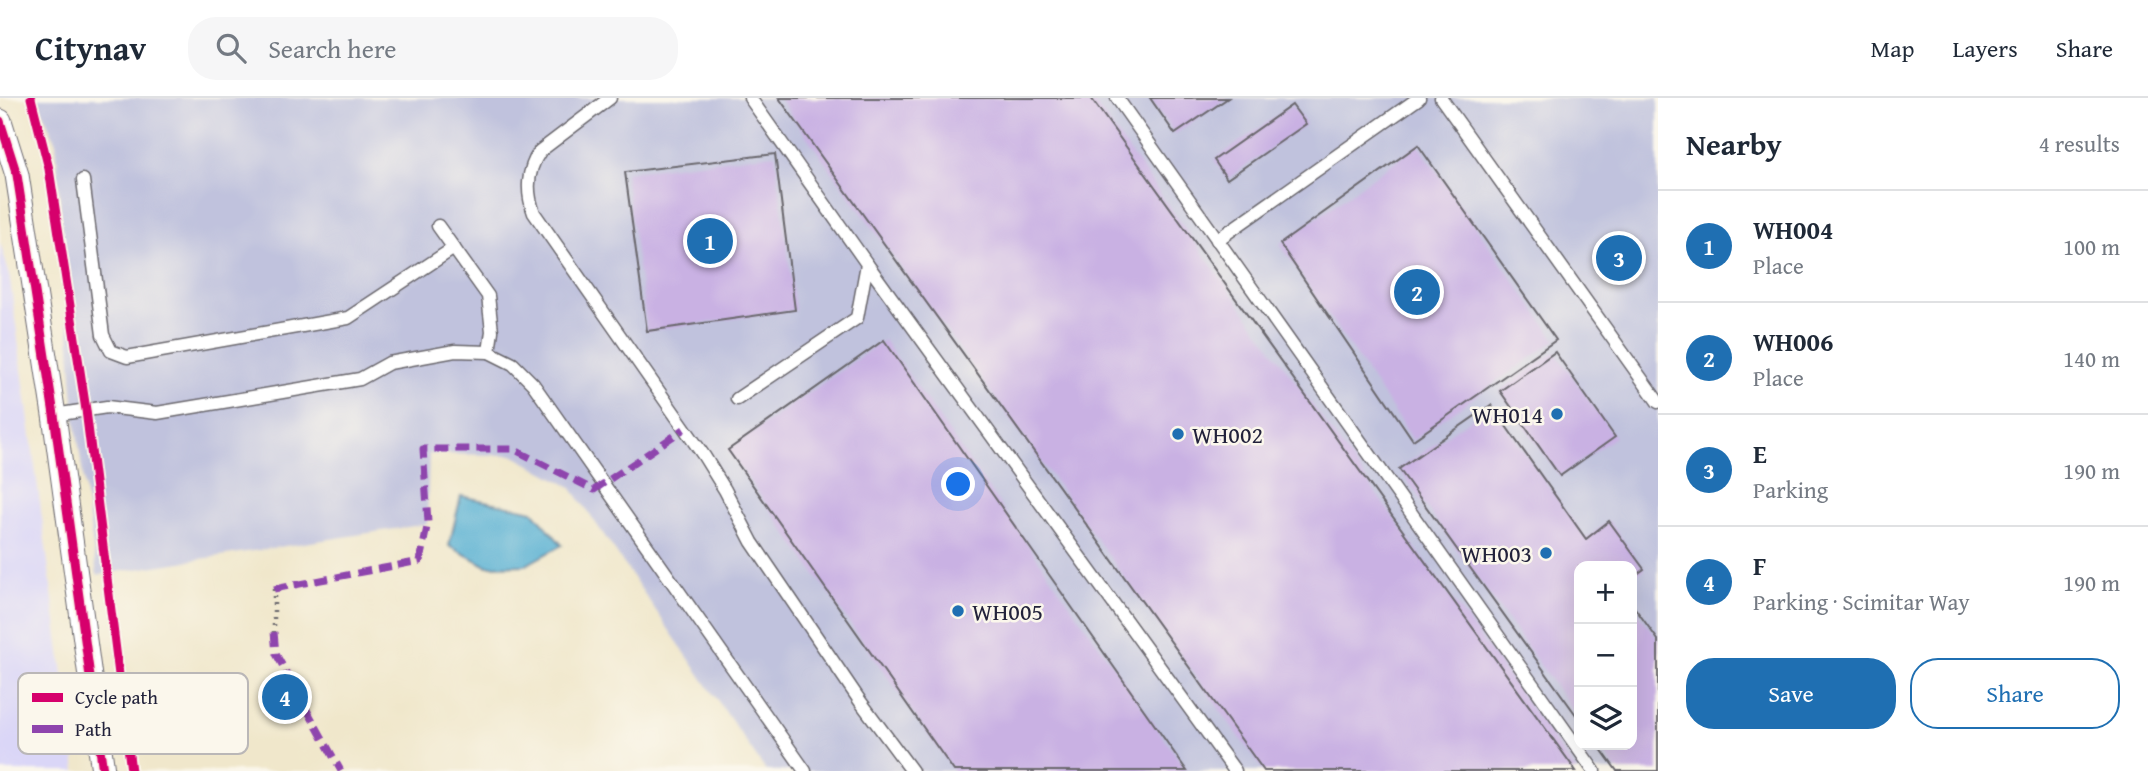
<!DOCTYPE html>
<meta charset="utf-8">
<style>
body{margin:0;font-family:"Gentium Book Plus",serif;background:#f6f6f7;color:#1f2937}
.controls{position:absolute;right:21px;bottom:21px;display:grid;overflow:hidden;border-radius:14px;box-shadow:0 7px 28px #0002}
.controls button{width:63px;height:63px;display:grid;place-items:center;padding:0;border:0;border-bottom:2px solid #e0e1e3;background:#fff;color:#1f2937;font:35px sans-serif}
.you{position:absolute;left:959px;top:387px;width:24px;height:24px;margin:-18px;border:5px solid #fff;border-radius:50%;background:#1a73e8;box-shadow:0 0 0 10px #1a73e833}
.badge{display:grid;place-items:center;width:46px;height:46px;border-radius:50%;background:#1f6fb2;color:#fff;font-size:23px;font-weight:700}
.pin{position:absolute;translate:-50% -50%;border:4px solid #fff;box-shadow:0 2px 7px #0006}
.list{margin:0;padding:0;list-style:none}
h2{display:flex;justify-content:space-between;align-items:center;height:91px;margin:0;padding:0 28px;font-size:30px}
h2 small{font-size:23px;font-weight:400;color:#747a83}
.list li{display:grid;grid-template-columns:46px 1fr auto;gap:21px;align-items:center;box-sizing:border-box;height:112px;padding:0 28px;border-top:2px solid #e0e1e3}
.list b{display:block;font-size:26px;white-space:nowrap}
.list p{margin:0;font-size:23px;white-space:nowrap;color:#747a83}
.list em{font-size:23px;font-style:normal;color:#747a83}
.actions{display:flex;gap:14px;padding:21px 28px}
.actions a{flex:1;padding:16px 0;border:2px solid #1f6fb2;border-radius:28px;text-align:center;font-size:24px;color:#1f6fb2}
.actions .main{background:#1f6fb2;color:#fff}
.icon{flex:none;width:38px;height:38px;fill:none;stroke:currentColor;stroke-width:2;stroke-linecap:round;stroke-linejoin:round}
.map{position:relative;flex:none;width:1658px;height:673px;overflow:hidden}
header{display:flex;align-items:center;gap:42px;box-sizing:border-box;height:98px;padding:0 35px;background:#fff;border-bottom:2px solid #e0e1e3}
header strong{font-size:33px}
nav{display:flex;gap:38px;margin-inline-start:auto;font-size:24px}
.search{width:490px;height:63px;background:#f6f6f7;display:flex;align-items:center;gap:18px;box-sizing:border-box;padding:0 24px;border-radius:28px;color:#747a83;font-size:26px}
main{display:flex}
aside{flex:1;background:#fff}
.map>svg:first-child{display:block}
.built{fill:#dad6f7}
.industrial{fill:#c0c2dd;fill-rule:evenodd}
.water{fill:#55afd2;stroke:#3c6886;stroke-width:2}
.building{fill:#c9b1e3}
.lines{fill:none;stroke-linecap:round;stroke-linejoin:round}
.lane-casing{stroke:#6a676d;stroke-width:15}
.street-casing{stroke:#6a676d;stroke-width:25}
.path{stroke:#6a676d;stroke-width:4.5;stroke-dasharray:2 5;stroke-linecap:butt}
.lane{stroke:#fff;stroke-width:12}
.street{stroke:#fff;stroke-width:23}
.quiet{stroke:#8e44ad;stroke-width:7;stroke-dasharray:14 7;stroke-linecap:butt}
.cycleway-casing{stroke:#fbf7ec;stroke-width:13}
.cycleway{stroke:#d6006c;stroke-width:9}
.poi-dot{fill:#1f6fb2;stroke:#fbf7ec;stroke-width:2.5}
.labels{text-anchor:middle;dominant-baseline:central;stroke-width:5;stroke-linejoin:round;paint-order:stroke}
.poi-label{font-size:24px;fill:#22223b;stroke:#fbf7ec;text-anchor:end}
.key{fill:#fbf7ec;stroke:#bab7b7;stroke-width:2}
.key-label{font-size:19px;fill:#22223b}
</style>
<header>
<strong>Citynav</strong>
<div class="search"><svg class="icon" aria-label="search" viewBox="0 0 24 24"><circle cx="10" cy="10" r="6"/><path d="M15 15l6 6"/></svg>Search here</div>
<nav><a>Map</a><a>Layers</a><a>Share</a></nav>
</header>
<main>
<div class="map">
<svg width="1658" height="673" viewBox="0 0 1658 673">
<rect width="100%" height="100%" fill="#fbf7ec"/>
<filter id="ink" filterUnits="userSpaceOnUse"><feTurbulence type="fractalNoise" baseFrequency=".0143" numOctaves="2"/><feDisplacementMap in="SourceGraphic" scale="14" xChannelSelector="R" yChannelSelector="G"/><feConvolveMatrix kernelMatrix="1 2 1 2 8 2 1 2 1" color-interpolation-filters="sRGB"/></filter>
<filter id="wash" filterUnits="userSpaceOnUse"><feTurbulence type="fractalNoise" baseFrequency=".00686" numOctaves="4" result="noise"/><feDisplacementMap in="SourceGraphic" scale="28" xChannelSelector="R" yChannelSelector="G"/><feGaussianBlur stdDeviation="1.57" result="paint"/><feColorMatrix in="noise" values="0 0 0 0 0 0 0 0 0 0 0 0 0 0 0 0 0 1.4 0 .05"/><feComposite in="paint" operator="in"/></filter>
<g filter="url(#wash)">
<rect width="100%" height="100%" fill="#f0e7cb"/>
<polygon class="built" points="0,144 9,175 76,673 0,673"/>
<path class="industrial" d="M37 0H1658V673H766L571 389 512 357 429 356 427 426 97 477 75 321 56 45ZM1579 468H1632V647H1579Z"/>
<polygon class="water" points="461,398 533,413 562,447 526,467 487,468 449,448"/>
<g id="blocks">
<g class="building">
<polygon points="779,0 1091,0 1576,673 1264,673"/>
<polygon points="1150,0 1228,0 1175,36"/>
<polygon points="1292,7 1306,26 1227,81 1214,62"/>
<polygon points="1418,47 1556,242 1413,342 1280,146"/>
<polygon points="775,56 795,212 647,233 625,74"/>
<polygon points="884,242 1187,673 954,673 728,352"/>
<polygon points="1555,254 1615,339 1560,378 1500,293"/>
<polygon points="1491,307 1586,441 1609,423 1644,471 1632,480 1632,468 1579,468 1579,621 1399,371"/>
<polygon points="1632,506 1658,542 1658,673 1617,673 1598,647 1632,647"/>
</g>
</g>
</g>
<g filter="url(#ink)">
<use href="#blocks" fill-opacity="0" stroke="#6a676d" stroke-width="2"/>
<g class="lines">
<g class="lane-casing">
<g id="lane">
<path d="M610 0 540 53C527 72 526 94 534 115L704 358 725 392 752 444 860 603 912 673"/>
<polyline points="1117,0 1594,673"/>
<polyline points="1441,0 1658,304"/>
<polyline points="83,82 103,237 111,253 127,259 348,220 454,150"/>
<polyline points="438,128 488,198 492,233 489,254"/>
<polyline points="1217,142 1419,0"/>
<polyline points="867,166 1235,673"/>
<polyline points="737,301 857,220 867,166 750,0"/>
<polyline points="54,317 107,309 157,315 360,281 389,265 455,253 489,254 513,266 533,286 805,673"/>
</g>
</g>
<g class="street-casing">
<polyline id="street" points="0,23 17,77 54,317 103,673"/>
</g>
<polyline class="path" points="274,491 274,534"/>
<use href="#lane" class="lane"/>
<use href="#street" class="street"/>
<g class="quiet">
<polyline points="274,491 420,463 428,424 423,351 513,351 594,392 684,331"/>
<polyline points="274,534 276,556 341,673"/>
</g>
<g class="cycleway-casing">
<g id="cycleway">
<polyline points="31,0 49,71 86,312 131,673"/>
<polyline points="0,23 17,77 54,317 103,673"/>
</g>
</g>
<use href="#cycleway" class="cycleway"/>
</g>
</g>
<g class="poi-dot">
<circle cx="1557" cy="316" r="7"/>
<circle cx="1178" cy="336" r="7"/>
<circle cx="1546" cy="455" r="7"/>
<circle cx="958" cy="513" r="7"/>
</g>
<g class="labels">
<g class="poi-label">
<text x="1543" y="316">WH014</text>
<text x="1192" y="336" text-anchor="start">WH002</text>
<text x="1532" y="455">WH003</text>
<text x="972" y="513" text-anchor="start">WH005</text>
</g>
</g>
<rect x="18" y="575" width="230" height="81" rx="10" class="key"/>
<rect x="32" y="595" width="31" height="9" fill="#d6006c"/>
<rect x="32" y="627" width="31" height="8" fill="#8e44ad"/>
<g class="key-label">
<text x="75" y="606">Cycle path</text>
<text x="75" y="638">Path</text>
</g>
</svg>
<div class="controls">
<button>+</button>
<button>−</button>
<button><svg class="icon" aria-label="layers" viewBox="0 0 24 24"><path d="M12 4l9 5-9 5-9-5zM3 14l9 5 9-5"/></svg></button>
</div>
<div class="you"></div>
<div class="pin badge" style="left:710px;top:143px">1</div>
<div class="pin badge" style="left:1417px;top:194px">2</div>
<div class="pin badge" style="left:1619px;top:160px">3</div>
<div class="pin badge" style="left:285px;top:599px">4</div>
</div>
<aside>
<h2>Nearby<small>4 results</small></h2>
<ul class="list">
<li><span class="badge">1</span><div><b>WH004</b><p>Place</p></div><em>100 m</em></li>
<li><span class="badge">2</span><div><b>WH006</b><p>Place</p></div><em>140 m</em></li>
<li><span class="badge">3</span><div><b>E</b><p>Parking</p></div><em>190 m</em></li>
<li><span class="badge">4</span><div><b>F</b><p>Parking · Scimitar Way</p></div><em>190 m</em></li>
</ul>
<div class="actions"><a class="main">Save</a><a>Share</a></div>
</aside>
</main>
